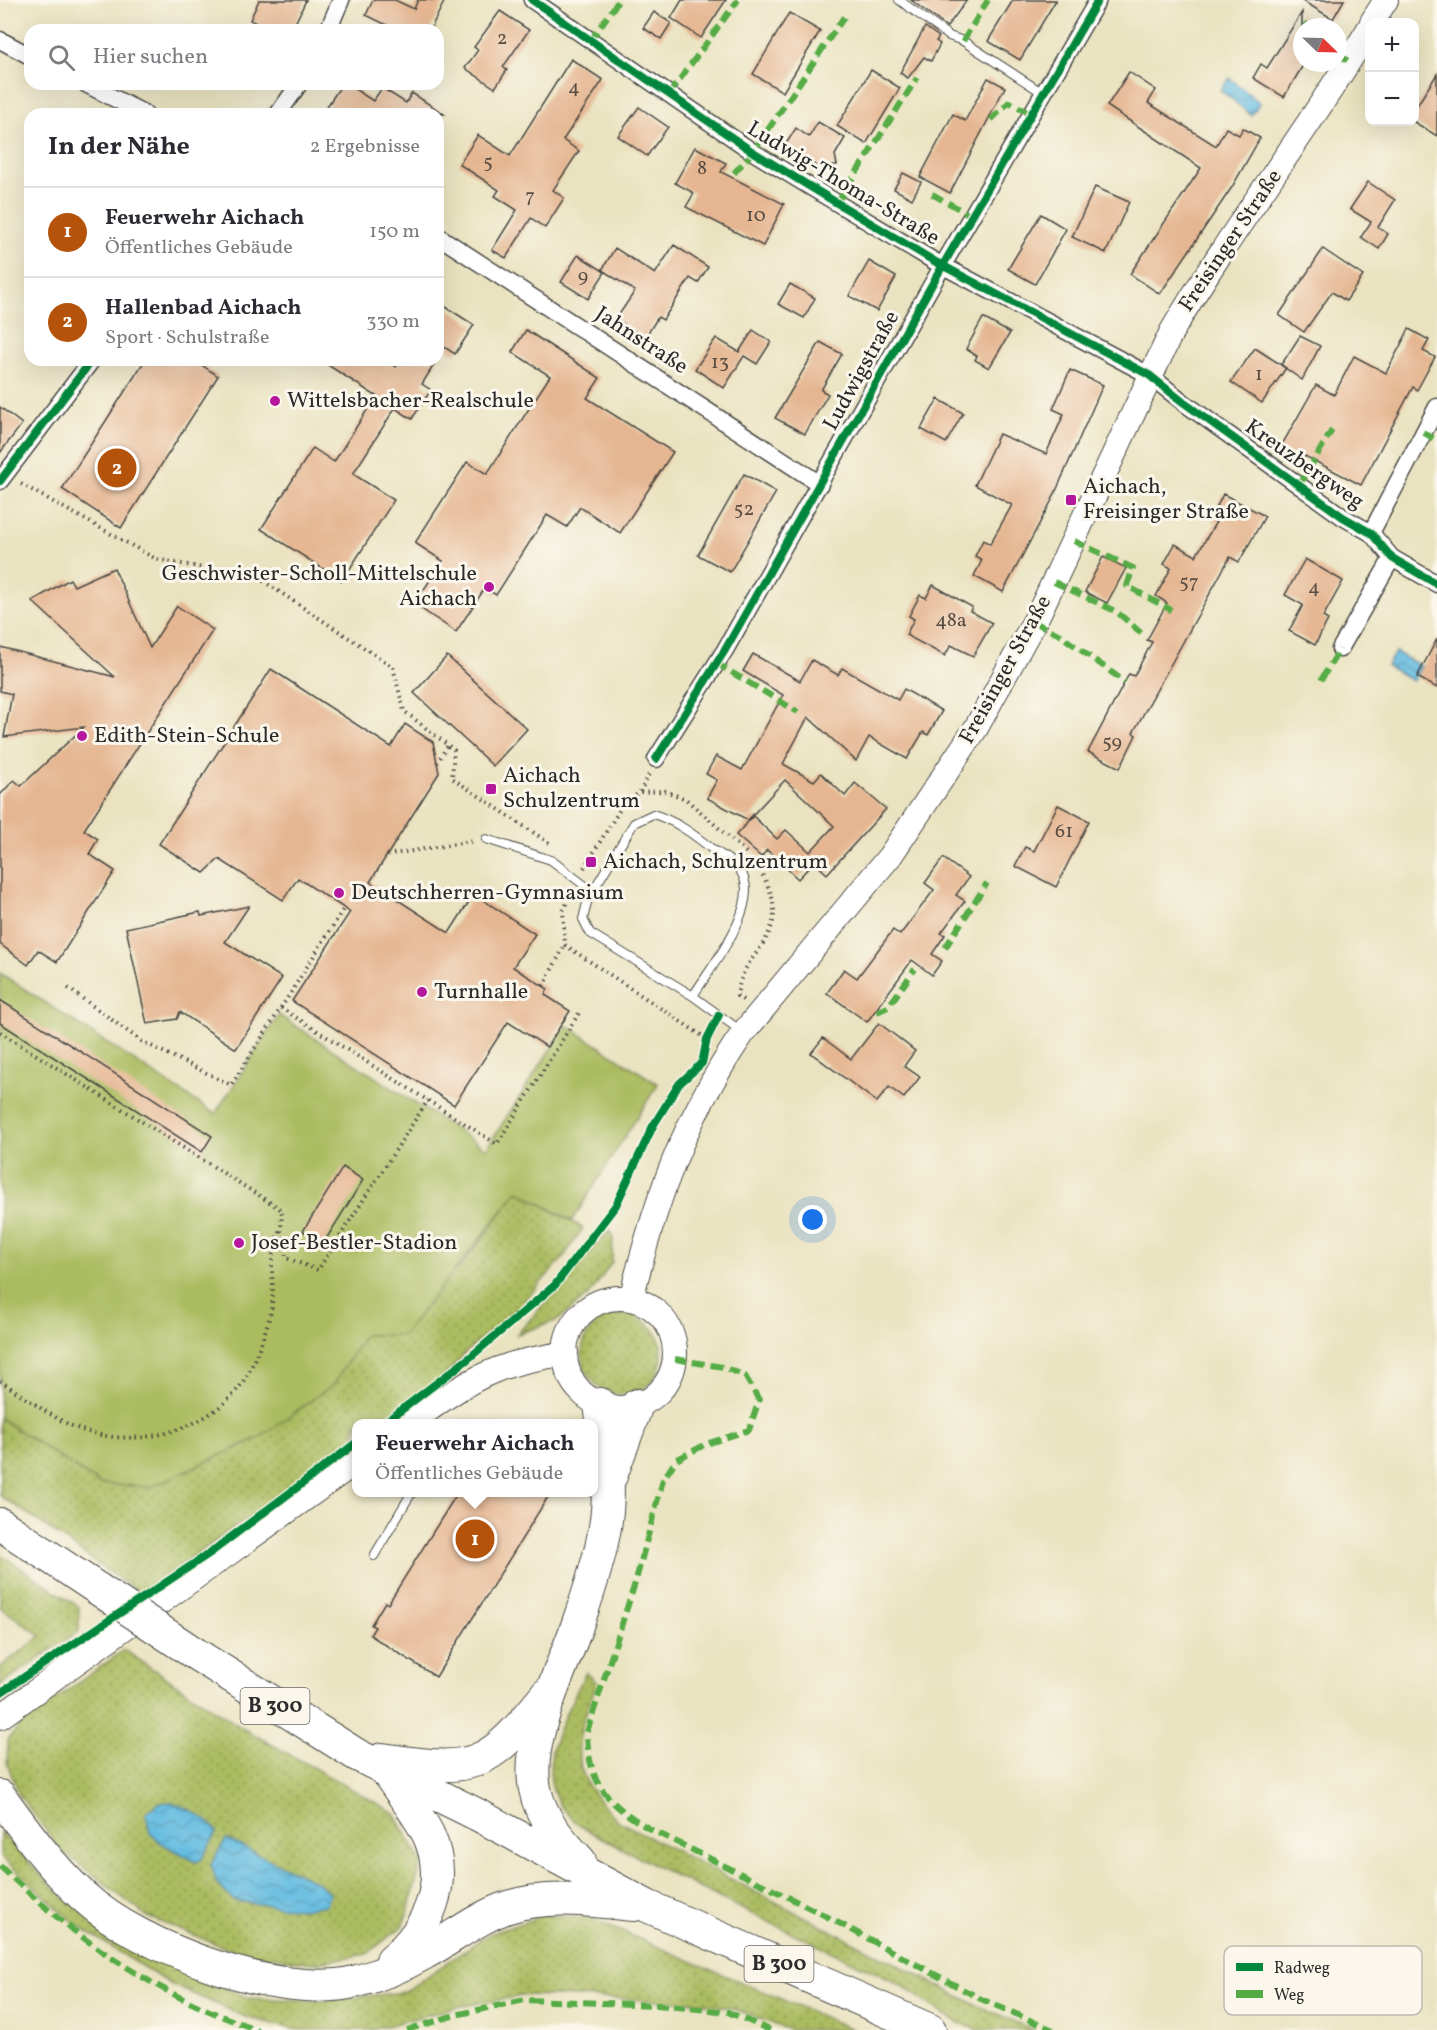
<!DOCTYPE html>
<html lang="de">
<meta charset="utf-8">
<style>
body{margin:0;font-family:Vollkorn,serif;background:#f2f2f3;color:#2b2b33}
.controls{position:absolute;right:18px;top:18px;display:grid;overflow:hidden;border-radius:12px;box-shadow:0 6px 24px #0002}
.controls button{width:54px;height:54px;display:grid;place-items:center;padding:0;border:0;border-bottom:2px solid #e1e1e2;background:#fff;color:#2b2b33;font:30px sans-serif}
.compass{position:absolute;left:1293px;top:18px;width:54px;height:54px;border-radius:50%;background:#fff;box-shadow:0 6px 24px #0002;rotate:113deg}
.you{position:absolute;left:813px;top:1220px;width:21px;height:21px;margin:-15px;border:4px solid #fff;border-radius:50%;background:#1a73e8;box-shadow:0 0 0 9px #1a73e833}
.badge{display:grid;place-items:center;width:39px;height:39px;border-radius:50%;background:#b45309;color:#fff;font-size:20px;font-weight:700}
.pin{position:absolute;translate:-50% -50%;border:3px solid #fff;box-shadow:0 2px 6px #0006}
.popup{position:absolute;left:352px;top:1419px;width:246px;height:78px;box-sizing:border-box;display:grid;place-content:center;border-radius:12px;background:#fff;filter:drop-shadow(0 2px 4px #0005);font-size:20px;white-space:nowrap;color:#7c7c81}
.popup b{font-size:22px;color:#2b2b33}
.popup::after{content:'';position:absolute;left:50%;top:100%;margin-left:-12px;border:12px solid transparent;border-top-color:#fff}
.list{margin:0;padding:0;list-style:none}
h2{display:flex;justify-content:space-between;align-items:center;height:78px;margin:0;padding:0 24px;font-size:26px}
h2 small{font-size:20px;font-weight:400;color:#7c7c81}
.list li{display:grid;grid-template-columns:39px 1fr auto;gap:18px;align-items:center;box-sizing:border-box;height:90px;padding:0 24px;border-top:2px solid #e1e1e2}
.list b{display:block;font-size:22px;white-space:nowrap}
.list p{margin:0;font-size:20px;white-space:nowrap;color:#7c7c81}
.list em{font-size:20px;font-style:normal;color:#7c7c81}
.icon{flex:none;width:33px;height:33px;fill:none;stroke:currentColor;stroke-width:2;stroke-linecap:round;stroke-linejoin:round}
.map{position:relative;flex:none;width:1437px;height:2030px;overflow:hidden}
.search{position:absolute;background:#fff;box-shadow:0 6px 24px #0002;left:24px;top:24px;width:420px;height:66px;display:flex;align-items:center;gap:15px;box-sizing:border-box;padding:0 21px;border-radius:18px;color:#7c7c81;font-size:22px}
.panel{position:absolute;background:#fff;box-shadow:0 6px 24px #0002;left:24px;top:108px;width:420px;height:258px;border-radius:18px}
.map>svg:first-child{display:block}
.grass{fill:url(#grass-dots);stroke:#6b7446;stroke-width:1.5}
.pitch{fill:#abbc60;stroke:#6b7446;stroke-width:1.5}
.water{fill:url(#water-waves);stroke:#477486;stroke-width:1.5}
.building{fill:#e5b691}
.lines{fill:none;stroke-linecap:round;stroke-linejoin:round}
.lane-casing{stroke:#484742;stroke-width:10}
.street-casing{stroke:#484742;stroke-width:19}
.secondary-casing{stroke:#484742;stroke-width:26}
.highway-casing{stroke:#484742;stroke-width:34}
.path{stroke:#484742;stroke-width:4;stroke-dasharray:1.5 4.5;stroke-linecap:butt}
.lane{stroke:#fff;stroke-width:8}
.street{stroke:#fff;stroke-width:16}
.secondary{stroke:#fff;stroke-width:24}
.highway{stroke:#fff;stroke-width:32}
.highway-bridge-casing{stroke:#484742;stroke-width:34;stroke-linecap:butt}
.highway-bridge{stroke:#fff;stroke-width:32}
.quiet{stroke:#54ab44;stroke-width:6;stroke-dasharray:12 6;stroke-linecap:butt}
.cycleway-casing{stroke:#fbf7ec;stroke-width:11}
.cycleway{stroke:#00873e;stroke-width:8}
.poi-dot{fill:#b5179e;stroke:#fbf7ec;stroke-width:2}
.labels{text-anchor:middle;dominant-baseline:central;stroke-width:6;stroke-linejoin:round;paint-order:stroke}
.number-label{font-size:20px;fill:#5a4e44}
.shield{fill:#fbf7ec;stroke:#696865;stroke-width:1.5}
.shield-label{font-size:21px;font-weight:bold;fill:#2b2b2b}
.street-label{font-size:22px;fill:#2b2b2b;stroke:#fbf7ec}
.poi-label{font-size:22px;fill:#2b2b2b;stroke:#fbf7ec;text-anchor:start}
.key{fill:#fbf7ec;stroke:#bdbab2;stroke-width:1.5}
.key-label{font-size:16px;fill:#2b2b2b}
</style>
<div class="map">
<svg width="1437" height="2030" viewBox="0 0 1437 2030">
<defs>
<pattern id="grass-dots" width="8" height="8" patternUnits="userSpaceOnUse" patternTransform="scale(1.5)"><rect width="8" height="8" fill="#abbc60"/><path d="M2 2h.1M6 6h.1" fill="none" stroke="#8b994f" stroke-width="1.8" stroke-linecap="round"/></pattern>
<pattern id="water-waves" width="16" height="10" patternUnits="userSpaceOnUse" patternTransform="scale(1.5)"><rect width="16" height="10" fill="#63bce1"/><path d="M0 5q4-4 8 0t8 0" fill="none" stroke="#5299b7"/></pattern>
</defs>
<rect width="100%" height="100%" fill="#fbf7ec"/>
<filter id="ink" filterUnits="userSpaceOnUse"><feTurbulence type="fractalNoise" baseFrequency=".0167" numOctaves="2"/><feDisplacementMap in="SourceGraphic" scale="12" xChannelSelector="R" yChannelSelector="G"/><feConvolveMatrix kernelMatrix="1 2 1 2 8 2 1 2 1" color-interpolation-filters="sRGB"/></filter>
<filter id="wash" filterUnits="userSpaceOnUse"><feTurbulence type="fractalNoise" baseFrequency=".008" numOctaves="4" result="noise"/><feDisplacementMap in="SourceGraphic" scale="24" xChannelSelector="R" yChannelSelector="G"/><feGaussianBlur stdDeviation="1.35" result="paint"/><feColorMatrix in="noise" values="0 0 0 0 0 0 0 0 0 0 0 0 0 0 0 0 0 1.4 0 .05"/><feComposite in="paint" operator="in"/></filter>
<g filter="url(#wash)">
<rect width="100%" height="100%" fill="#eae3c1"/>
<g class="grass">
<path d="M518 1191 583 1228 563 1258 518 1308 465 1353 433 1390 384 1423 356 1424V1443L141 1593C92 1563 49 1525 0 1496V1418L100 1484 151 1487 260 1437 334 1384 364 1335 461 1266Z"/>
<polygon points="610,1230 613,1239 612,1262 590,1294 558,1320 517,1334"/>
<circle cx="622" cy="1354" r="40"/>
<polygon points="0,1554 79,1607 79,1631 0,1685 0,1667 41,1636 0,1607"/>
<polygon points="124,1650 242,1728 393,1812 422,1862 404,1925 367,1954 313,1963 236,1952 148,1917 61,1850 19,1795 7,1763 8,1740 20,1725"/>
<path d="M586 1672 597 1683C572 1746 567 1771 618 1821L974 2004 1034 2030C1017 2030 996 2030 980 2030 945 2022 920 1994 889 1979 785 1930 681 1881 580 1826 573 1819 562 1811 558 1802 535 1759 568 1711 586 1672Z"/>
<polygon points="0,1832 63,1897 125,1942 248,1998 321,2001 404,1992 489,1934 545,1915 590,1918 854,2030 789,2030 732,2008 694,2002 528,1995 456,2007 372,2030 297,2030 246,2017 170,1984 76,1925 0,1856"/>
</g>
<polygon class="pitch" points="0,973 215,1114 279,1015 486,1149 566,1025 658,1084 572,1221 518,1191 403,1335 364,1335 334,1384 260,1437 151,1487 100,1484 0,1418"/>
<g class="water">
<polygon points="1230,78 1260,103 1251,115 1220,90"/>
<polygon points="1395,652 1421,666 1413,681 1387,666"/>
<path d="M172 1802C189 1809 206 1816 217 1832L201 1860 196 1862 161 1843 150 1833 146 1813 159 1803Z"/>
<polygon points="226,1839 316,1882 330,1893 326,1905 301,1909 234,1901 217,1884 211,1864"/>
</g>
<g id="blocks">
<g class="building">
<polygon points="259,0 306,0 292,30 270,30 250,20"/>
<polygon points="373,0 395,0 414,9 418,0 445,0 430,30 397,30 366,15"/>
<polygon points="682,0 726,0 701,38 671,18"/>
<polygon points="911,0 967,0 947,27"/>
<polygon points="1013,0 1056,0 1020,60 988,41"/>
<polygon points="1301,0 1344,0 1333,19"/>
<polygon points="500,11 529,30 503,67 507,70 495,88 465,68 478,50 474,47"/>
<polygon points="654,12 671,23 661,39 643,28"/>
<polygon points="1302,12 1302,67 1284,97 1253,78 1261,64 1267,68"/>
<polygon points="789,13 820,31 783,92 753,74"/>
<polygon points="925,27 939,37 936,41 940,44 931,61 924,57 908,78 900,73"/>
<polygon points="571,59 603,80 563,140 579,151 553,190 564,198 545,228 531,218 506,258 492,250 517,210 495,196 499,190 459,164 478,135 510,156"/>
<polygon points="871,70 900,88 866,144 837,126"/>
<polygon points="1129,72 1156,90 1148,103 1216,146 1226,128 1239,135 1243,128 1260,138 1232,187 1160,294 1130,274 1201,168 1107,106"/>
<polygon points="1437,74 1437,136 1414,122 1414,110"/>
<polygon points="988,78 1005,87 950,193 920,177 953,114 965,121"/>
<polygon points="342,84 347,84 373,101 382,88 406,103 412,93 444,114 322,114"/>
<polygon points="639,107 668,127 647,156 618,136"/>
<polygon points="818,122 845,138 835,155 837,165 821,169 784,147 796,128 809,137"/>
<polygon points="695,147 726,163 721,172 784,204 763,246 686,207 694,193 675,183"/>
<polygon points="903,173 921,182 912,199 894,189"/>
<polygon points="1368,182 1395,200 1378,227 1388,234 1379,249 1361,237 1371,222 1350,209"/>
<polygon points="1095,187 1129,202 1106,253 1072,237"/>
<polygon points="1041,214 1066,229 1035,284 1008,269"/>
<polygon points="674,245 708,267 698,283 690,278 663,320 658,317 645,338 616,319 635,291 602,270 615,248 655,274"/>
<polygon points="1323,249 1363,276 1346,301 1332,292 1304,332 1279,315"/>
<polygon points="578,255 605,272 588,299 561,282"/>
<polygon points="869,261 896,277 877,311 849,296"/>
<polygon points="790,284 815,298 804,318 778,304"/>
<polygon points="438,302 474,325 455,354 438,343"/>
<polygon points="983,318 1010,333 989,368 975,360 977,356 966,349"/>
<polygon points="1409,329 1429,340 1423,351 1435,357 1417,390 1413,387 1361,485 1305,456 1302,463 1279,450 1316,385 1334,395 1354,356 1386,373"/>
<polygon points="526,330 600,378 587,398 673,452 620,533 580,507 567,527 547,515 496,595 485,588 456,632 414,604 443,561 415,543 467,462 487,474 550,376 512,352"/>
<polygon points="753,330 771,342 757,364 744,356 724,388 695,369 716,338 739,352"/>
<polygon points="1300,336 1320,346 1302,380 1281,365"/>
<polygon points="820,342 842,354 821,390 828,394 805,434 775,418"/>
<polygon points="1255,348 1286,368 1262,403 1231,382"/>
<polygon points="145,360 194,360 218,376 121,528 62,489"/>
<polygon points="320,360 386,360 396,367 401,360 437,360 422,384 431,390 412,419 395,408 353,474 394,500 342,581 261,529 313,448 334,462 376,396"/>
<polygon points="1070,370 1103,385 1052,500 1003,592 974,576 982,560 975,556 983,540 990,544 1012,505 975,485 999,434 1046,454 1064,414 1053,409"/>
<polygon points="938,399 963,413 946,443 921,429"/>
<polygon points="0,407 22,424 0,453"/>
<polygon points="744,474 776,492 730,572 698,555"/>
<polygon points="1223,494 1265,516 1239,562 1230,557 1133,733 1136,735 1120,768 1088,752 1129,674 1134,676 1152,642 1147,640 1167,603 1156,596 1171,568 1164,564 1175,544 1196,556 1216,522 1211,519"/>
<polygon points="1103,557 1126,568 1107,603 1085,592"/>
<polygon points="1305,559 1343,581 1323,617 1328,620 1315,645 1289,631 1303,605 1285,595"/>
<polygon points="114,568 150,648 177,606 213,630 84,830 98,839 89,854 115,871 57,962 38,950 28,965 0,944 0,795 14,780 21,786 84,727 4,737 12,694 0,691 0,647 115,677 32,601 70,579 74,586"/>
<polygon points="933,585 972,607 970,611 992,623 973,656 951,645 945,656 906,635 914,619 909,616 920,595 926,598"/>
<polygon points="1437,639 1437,688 1417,677"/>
<polygon points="753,654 800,681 812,660 838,675 842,668 898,700 904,689 942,711 928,735 923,732 907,759 869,737 856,761 808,717 783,764 814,781 821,773 845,796 855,783 886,809 827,874 814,862 798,879 767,850 761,857 736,835 753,816 777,839 786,830 810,852 834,826 785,780 748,820 707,798 717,780 706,774 716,756 742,770 783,695 743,671"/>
<polygon points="447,656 527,729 493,766 414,693"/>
<polygon points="271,669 391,747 405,724 433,742 439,773 370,882 449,933 474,894 535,934 513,967 548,989 545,995 570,1011 547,1047 508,1022 454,1105 292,1001 350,912 298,878 283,900 219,859 204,873 159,844"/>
<polygon points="1058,805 1089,821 1056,887 1015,866 1025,847 1034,851"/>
<polygon points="943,858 969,877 956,895 965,901 941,933 945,935 932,954 942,961 932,975 912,960 867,1022 827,993 844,969 857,978 893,930 900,935 934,890 925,883"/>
<polygon points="249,906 225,942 282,978 236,1049 180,1012 177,1019 147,1024 126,928 200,912 201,916"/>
<polygon points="0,1000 212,1136 202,1152 0,1023"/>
<polygon points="879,1023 915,1051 904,1066 920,1077 904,1098 889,1087 877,1102 811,1053 823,1038 851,1059"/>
<polygon points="343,1167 363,1180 323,1244 303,1231"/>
<polygon points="458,1492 551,1492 436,1677 370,1635 375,1627 371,1625 385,1602 388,1604"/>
</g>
</g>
</g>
<g filter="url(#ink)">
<use href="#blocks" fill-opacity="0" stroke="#484742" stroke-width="1.5"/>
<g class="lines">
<g class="lane-casing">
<g id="lane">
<polyline points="899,0 949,36 963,41 1043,93"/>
<polyline points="486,839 551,860 592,891"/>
<path d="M693 996C711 967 762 905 741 872 736 863 721 855 712 849 693 834 676 821 653 814L634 823 588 899 583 919 590 933 693 996 741 1031"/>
<polyline points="374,1556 412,1492"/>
</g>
</g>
<g class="street-casing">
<g id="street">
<polyline points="532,0 753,152 837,203 934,261 1149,375 1183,402 1343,517 1371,533 1392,558 1437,584"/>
<polyline points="328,30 341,0"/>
<polyline points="0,40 30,56"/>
<polyline points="86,84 145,114"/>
<polyline points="278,114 299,84"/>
<polyline points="438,236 820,484"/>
<polyline points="0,481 92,360"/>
<polyline points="1371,533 1437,407"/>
<polyline points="1340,649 1392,558"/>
<polyline points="656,759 725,650 943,265 1098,0"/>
</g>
</g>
<g class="secondary-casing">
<g id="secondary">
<polyline points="1372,22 1386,0"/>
<circle cx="620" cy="1353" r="55"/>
<path d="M631 1299C656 1198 684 1119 743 1033L890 856 976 728 1039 613 1172 331C1233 227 1308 131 1370 27"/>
<path d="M409 1424C440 1401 473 1376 510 1365 528 1359 547 1357 566 1353"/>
<polyline points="0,1717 356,1462"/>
</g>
</g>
<g class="highway-casing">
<g id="highway">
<polyline points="611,1476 637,1405"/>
<polyline points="0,1524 98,1589"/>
<polyline points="194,1653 357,1755 480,1816 647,1906 930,2030"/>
<path d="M382 1759C475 1773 487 1769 546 1695"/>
<path d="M387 1772C400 1792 417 1812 428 1834 450 1881 429 1929 392 1960"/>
<path d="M0 1796C26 1832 51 1867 84 1897 140 1948 279 2000 354 1982 378 1976 404 1965 425 1953 453 1938 478 1917 508 1907 548 1894 593 1901 634 1905"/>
<path d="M580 1861C560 1840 541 1819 535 1789 525 1738 562 1671 578 1623 589 1592 600 1559 605 1527 612 1485 605 1445 600 1404"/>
</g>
</g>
<g class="path">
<polyline points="21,484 156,559 260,579 393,667 404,711 454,750 452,778 549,843"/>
<polyline points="437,763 448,745"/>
<polyline points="640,792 649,774"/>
<polyline points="387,855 474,841"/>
<polyline points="584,868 622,806 640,792 665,791 686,799 749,855"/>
<polyline points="572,893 563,911 565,945 707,1039"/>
<polyline points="543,986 565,945"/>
<polyline points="68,988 141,1041 231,1085 281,1008 497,1144 581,1010"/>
<path d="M743 1000 737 996C742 961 759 957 770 930 781 907 767 879 753 861"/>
<polyline points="281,1008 344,908"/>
<polyline points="0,1032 282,1210 281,1230 286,1258 318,1270 428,1100"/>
<path d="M0 1381C23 1395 45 1413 70 1425 125 1451 198 1436 237 1390 251 1374 263 1339 269 1319 279 1286 264 1264 280 1230"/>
</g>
<use href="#lane" class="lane"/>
<use href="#street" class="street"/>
<use href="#secondary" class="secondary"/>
<use href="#highway" class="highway"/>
<g class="highway-bridge-casing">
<polyline id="highway-bridge" points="98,1589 194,1653"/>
</g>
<use href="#highway-bridge" class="highway-bridge"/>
<g class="quiet">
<polyline points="1304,23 1309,27"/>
<polyline points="590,41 619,0"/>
<polyline points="963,41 988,0"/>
<polyline points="1338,53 1349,62"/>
<polyline points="669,94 738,0"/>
<polyline points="991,120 1009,102 1031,114"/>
<polyline points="734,173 753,152 844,17"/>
<polyline points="932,194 972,216"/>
<polyline points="837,203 917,78"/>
<polyline points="1423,432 1437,441"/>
<polyline points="1299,486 1332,430"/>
<polyline points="1074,541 1133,568 1127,586 1171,610"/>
<polyline points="1054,582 1117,612 1141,633"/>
<polyline points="1034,622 1060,635 1125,682"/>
<polyline points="716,663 798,712"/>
<polyline points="1321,680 1340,649"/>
<polyline points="945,948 987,883"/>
<polyline points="877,1012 888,1007 915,969"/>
<path d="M675 1359 723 1367 745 1376 759 1400 749 1430 706 1444 676 1460 663 1480 636 1580 587 1732C588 1783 607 1803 648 1828L822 1914 981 1999 1053 2030"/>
<path d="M0 1866C80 1943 153 1993 258 2030"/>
<polyline points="407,2030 455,2015 525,2000 657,2005 728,2012 770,2030"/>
</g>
<g class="cycleway-casing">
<g id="cycleway">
<polyline points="532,0 753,152 837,203 934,261 1149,375 1183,402 1343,517 1371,533 1392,558 1437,584"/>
<polyline points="0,481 92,360"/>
<polyline points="656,759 725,650 943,265 1098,0"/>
<polyline points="383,1424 468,1359 555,1285 616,1205 653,1126 679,1084 702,1063 707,1039 719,1015"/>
<polyline points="0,1693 210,1553 356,1443"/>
</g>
</g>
<use href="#cycleway" class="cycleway"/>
</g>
</g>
<g class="poi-dot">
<circle cx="275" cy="401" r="6"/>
<rect x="1065" y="494" width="12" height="12" rx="3"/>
<circle cx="489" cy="587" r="6"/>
<circle cx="82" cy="736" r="6"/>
<rect x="485" y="783" width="12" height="12" rx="3"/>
<rect x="585" y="856" width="12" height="12" rx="3"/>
<circle cx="339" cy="893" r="6"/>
<circle cx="422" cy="992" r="6"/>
<circle cx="239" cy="1243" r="6"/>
</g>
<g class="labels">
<g class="number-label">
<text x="502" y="39">2</text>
<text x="574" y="88">4</text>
<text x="488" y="163">5</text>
<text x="702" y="169">8</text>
<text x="530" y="197">7</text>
<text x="756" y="216">10</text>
<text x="583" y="277">9</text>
<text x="720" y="363">13</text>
<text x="1259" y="375">1</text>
<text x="744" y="510">52</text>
<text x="1189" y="583">57</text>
<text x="1314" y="588">4</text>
<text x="951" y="621">48a</text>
<text x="1112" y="743">59</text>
<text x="1064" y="832">61</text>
</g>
<g class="shield">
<rect x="240.5" y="1688" width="69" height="36" rx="4.5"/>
<rect x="744.5" y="1946" width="69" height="36" rx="4.5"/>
</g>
<g class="shield-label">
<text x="275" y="1706">B 300</text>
<text x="779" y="1964">B 300</text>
</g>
<g class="street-label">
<text transform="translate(843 184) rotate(31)">Ludwig-Thoma-Straße</text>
<text transform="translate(1231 241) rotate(-56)">Freisinger Straße</text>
<text transform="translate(641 341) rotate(33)">Jahnstraße</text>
<text transform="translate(862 371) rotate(-61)">Ludwigstraße</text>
<text transform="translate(1304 465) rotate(35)">Kreuzbergweg</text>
<text transform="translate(1006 670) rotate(-61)">Freisinger Straße</text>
</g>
<g class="poi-label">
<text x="287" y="401">Wittelsbacher-Realschule</text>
<text x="1083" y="487">Aichach,<tspan x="1083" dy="25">Freisinger Straße</tspan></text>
<text x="477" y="574" text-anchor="end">Geschwister-Scholl-Mittelschule<tspan x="477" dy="25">Aichach</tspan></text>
<text x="94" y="736">Edith-Stein-Schule</text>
<text x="503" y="776">Aichach<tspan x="503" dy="25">Schulzentrum</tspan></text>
<text x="603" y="862">Aichach, Schulzentrum</text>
<text x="351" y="893">Deutschherren-Gymnasium</text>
<text x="434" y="992">Turnhalle</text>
<text x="251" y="1243">Josef-Bestler-Stadion</text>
</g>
</g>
<rect x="1224" y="1946" width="198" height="69" rx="9" class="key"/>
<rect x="1236" y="1963" width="27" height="8" fill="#00873e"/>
<rect x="1236" y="1990" width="27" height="8" fill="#54ab44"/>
<g class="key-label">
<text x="1274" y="1973">Radweg</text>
<text x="1274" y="2000">Weg</text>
</g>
</svg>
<div class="controls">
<button>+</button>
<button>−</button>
</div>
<svg class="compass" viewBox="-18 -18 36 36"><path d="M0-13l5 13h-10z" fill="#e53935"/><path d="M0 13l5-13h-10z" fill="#7c7c81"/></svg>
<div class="you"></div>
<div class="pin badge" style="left:475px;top:1539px">1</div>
<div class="popup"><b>Feuerwehr Aichach</b>Öffentliches Gebäude</div>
<div class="pin badge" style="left:117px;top:468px">2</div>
<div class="search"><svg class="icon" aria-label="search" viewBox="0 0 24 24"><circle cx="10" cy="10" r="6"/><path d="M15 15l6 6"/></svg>Hier suchen</div>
<section class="panel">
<h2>In der Nähe<small>2 Ergebnisse</small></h2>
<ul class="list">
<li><span class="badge">1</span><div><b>Feuerwehr Aichach</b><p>Öffentliches Gebäude</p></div><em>150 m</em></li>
<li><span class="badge">2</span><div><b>Hallenbad Aichach</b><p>Sport · Schulstraße</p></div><em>330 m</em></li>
</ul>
</section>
</div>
